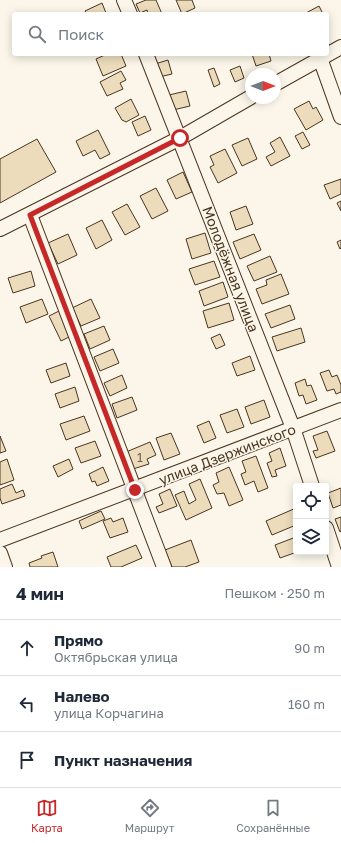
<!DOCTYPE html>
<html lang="ru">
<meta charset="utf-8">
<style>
body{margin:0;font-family:"Golos Text",sans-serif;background:#f2f2f3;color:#1f2937}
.controls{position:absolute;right:12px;bottom:12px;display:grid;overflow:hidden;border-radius:4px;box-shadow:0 2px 10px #0003}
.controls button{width:36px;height:36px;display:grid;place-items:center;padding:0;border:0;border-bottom:1px solid #e0e1e3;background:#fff;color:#1f2937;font:20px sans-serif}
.compass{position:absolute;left:245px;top:68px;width:36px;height:36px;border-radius:50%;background:#fff;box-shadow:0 2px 10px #0003;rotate:90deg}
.stop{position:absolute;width:12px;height:12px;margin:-9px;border:3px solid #c62828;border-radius:50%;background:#fff}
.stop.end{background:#c62828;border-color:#fff;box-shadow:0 1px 4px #0008}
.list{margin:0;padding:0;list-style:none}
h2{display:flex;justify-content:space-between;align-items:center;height:52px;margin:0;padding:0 16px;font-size:17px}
h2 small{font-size:13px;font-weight:400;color:#747a83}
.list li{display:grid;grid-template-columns:26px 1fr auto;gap:12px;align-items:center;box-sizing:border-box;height:56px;padding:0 16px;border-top:1px solid #e0e1e3}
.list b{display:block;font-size:15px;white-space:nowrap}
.list p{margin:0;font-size:13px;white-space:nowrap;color:#747a83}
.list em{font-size:13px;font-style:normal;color:#747a83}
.icon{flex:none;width:22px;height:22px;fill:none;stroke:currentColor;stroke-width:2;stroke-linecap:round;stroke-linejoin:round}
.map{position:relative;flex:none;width:341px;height:567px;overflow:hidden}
.search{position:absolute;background:#fff;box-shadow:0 2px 10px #0003;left:12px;right:12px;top:12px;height:44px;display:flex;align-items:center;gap:10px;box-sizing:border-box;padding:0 14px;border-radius:4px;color:#747a83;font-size:15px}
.sheet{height:220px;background:#fff}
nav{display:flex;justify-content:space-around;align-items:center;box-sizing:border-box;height:56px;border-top:1px solid #e0e1e3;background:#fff;font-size:11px;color:#747a83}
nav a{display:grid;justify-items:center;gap:2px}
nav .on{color:#c62828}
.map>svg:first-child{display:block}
.building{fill:#ecdcbc;stroke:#4a3520}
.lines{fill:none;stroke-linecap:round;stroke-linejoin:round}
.minor-casing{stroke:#4a3520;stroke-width:16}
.minor{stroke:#fbf6e9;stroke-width:14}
.route{stroke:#c62828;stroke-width:5}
.labels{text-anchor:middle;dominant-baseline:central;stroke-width:3;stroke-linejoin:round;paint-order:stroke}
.number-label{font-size:12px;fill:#725f47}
.street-label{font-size:14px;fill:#4a3520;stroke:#fbf6e9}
</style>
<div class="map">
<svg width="341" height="567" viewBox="0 0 341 567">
<rect width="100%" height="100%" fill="#fbf6e9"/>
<g class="building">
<polygon points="146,0 156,0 162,14 148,14 147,10 140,13 136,4"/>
<polygon points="176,0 192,0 195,8 182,14"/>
<polygon points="102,3 106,13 87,14 85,11"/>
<polygon points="319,6 323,14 304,14"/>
<polygon points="107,54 121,54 126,66 103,76 96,59"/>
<polygon points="252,54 269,54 271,61 256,66"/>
<polygon points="168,60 172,74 159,77 155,64"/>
<polygon points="240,66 244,78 235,82 230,70"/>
<polygon points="214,68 220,84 214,87 208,70"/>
<polygon points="121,71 126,80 120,83 123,89 107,96 100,82"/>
<polygon points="186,91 190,106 173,110 169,95"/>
<polygon points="131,99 139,115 126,122 122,120 115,108"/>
<polygon points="309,101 313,109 316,107 323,120 306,130 294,109"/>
<polygon points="145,116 151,130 138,136 132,122"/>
<polygon points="98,130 110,154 100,159 95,150 83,156 76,141"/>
<polygon points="303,132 310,145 302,149 295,136"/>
<polygon points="280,137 290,156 271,166 266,157 275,152 270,143"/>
<polygon points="248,138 257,159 242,166 232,145"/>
<polygon points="37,139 56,172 0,203 0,159"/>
<polygon points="225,149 237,173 218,183 210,167 214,165 210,156"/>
<polygon points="183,172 192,192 176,199 167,180"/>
<polygon points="341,179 341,194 330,199 324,185"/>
<polygon points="156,188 168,211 152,219 140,196"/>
<polygon points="341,201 341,211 337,203"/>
<polygon points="127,204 140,227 125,235 112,212"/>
<polygon points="246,206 253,224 236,230 230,212"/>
<polygon points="102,220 112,240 96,249 86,228"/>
<polygon points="205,233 211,253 192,259 186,239"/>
<polygon points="68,234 77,255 58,264 48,243"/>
<polygon points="254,234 261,250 240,259 233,242"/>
<polygon points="341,240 341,248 340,249 337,242"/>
<polygon points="270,256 277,272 254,281 247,266"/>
<polygon points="214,261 220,277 195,285 189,269"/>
<polygon points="31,271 35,286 13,293 8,278"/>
<polygon points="281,274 289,294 262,304 256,289 267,285 266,280"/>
<polygon points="223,282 228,297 204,306 199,291"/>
<polygon points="42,299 48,314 26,323 20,307"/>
<polygon points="91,299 100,318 81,326 72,308"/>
<polygon points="229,303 234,320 208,328 203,311"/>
<polygon points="290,305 295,319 271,328 265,314"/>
<polygon points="61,310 73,335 61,341 49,316"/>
<polygon points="104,326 110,340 90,349 84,334"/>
<polygon points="301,328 305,342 277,351 272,337"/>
<polygon points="220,334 225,345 216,349 211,338"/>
<polygon points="113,349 119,363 100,371 94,357"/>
<polygon points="250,356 255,370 237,376 232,363"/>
<polygon points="66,363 70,376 51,383 46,370"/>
<polygon points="329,370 332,377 337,375 341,385 341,392 336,394 334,389 327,391 320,373"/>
<polygon points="122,375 127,388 110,396 104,383"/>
<polygon points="305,379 307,386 311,385 317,400 306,404 303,395 299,396 295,383"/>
<polygon points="75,387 79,401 60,408 55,394"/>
<polygon points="132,397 137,410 117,418 112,404"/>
<polygon points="264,400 270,417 251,424 245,407"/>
<polygon points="237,409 244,427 227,433 220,415"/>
<polygon points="84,416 90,431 66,440 60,424"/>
<polygon points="209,421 216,438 204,443 197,426"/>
<polygon points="327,431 335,451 316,458 313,451 318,450 313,436"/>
<polygon points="171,433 180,454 164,460 156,438"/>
<polygon points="0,436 6,451 0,453"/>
<polygon points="95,441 101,456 81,463 75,448"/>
<polygon points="150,442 156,455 147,459 149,464 133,469 126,452"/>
<polygon points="280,448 286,466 275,470 277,476 272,477 267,463 272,461 269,453"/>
<polygon points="256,456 268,488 258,492 254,481 245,485 241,474 246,472 242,461"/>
<polygon points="7,459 14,480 0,485 0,462"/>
<polygon points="69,459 73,469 58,477 53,466"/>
<polygon points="103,467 109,481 97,486 95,481 92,482 89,474"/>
<polygon points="229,467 243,500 229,506 224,493 217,494 213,485 219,482 216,473"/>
<polygon points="200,479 212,508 186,520 175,495 184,491 189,504 196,500 189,484"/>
<polygon points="12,484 16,493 23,490 25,496 2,504 0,498 0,489"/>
<polygon points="341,488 341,505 333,508 328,493"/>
<polygon points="170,489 177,506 159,513 156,507 163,504 159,494"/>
<polygon points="296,508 296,525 272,535 266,521"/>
<polygon points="101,511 105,519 82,529 79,521"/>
<polygon points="341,517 341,531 340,532 335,519"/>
<polygon points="111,518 113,522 123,518 128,532 110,538 103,521"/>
<polygon points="296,537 297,552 280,558 275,545"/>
<polygon points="191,540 199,562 185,567 172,567 165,550"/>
<polygon points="136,545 142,558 121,567 111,567 107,557"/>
<polygon points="53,552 58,567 30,567 29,563 42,558 41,556"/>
</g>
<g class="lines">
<g class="minor-casing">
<g id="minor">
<polyline points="124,0 130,14"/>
<polyline points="146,54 293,428 312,486"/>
<polyline points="320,58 341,117"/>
<polyline points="275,84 341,47"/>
<polyline points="30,215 164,567"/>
<polyline points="0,229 180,138 251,97"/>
<polyline points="326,528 339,567"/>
<polyline points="0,540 341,410"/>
<polyline points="0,553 5,567"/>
</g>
</g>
<use href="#minor" class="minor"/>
</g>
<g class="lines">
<polyline class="route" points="135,490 30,215 180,138"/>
</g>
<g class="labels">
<g class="number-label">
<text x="140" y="457">1</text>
</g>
<g class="street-label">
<text transform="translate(231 269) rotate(69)">Молодёжная улица</text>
<text transform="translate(227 454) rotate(-21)">улица Дзержинского</text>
</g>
</g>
</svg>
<div class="controls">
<button><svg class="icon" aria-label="locate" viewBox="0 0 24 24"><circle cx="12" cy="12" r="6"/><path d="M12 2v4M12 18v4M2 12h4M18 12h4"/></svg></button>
<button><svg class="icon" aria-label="layers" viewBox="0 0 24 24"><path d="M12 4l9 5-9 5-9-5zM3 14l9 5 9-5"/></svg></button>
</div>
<svg class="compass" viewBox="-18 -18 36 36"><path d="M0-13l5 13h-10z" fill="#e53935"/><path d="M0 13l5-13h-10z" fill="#747a83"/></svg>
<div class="stop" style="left:180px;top:138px"></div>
<div class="stop end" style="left:135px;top:490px"></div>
<div class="search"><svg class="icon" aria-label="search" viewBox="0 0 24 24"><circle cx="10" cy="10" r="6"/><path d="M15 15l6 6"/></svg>Поиск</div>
</div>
<section class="sheet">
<h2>4 мин<small>Пешком · 250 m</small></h2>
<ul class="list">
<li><svg class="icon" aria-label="ahead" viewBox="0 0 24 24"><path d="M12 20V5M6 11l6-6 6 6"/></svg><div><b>Прямо</b><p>Октябрьская улица</p></div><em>90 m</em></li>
<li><svg class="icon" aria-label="left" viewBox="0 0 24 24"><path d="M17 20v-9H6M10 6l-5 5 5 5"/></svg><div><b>Налево</b><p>улица Корчагина</p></div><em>160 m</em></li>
<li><svg class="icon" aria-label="arrive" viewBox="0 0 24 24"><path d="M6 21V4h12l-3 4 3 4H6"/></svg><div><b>Пункт назначения</b></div></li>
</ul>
</section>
<nav>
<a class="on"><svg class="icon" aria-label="map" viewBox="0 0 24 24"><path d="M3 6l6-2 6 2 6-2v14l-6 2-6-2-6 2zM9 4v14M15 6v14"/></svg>Карта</a>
<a><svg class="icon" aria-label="directions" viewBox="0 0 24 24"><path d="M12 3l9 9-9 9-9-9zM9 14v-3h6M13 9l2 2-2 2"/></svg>Маршрут</a>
<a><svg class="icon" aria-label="saved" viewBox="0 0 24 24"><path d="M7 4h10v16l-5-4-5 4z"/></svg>Сохранённые</a>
</nav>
